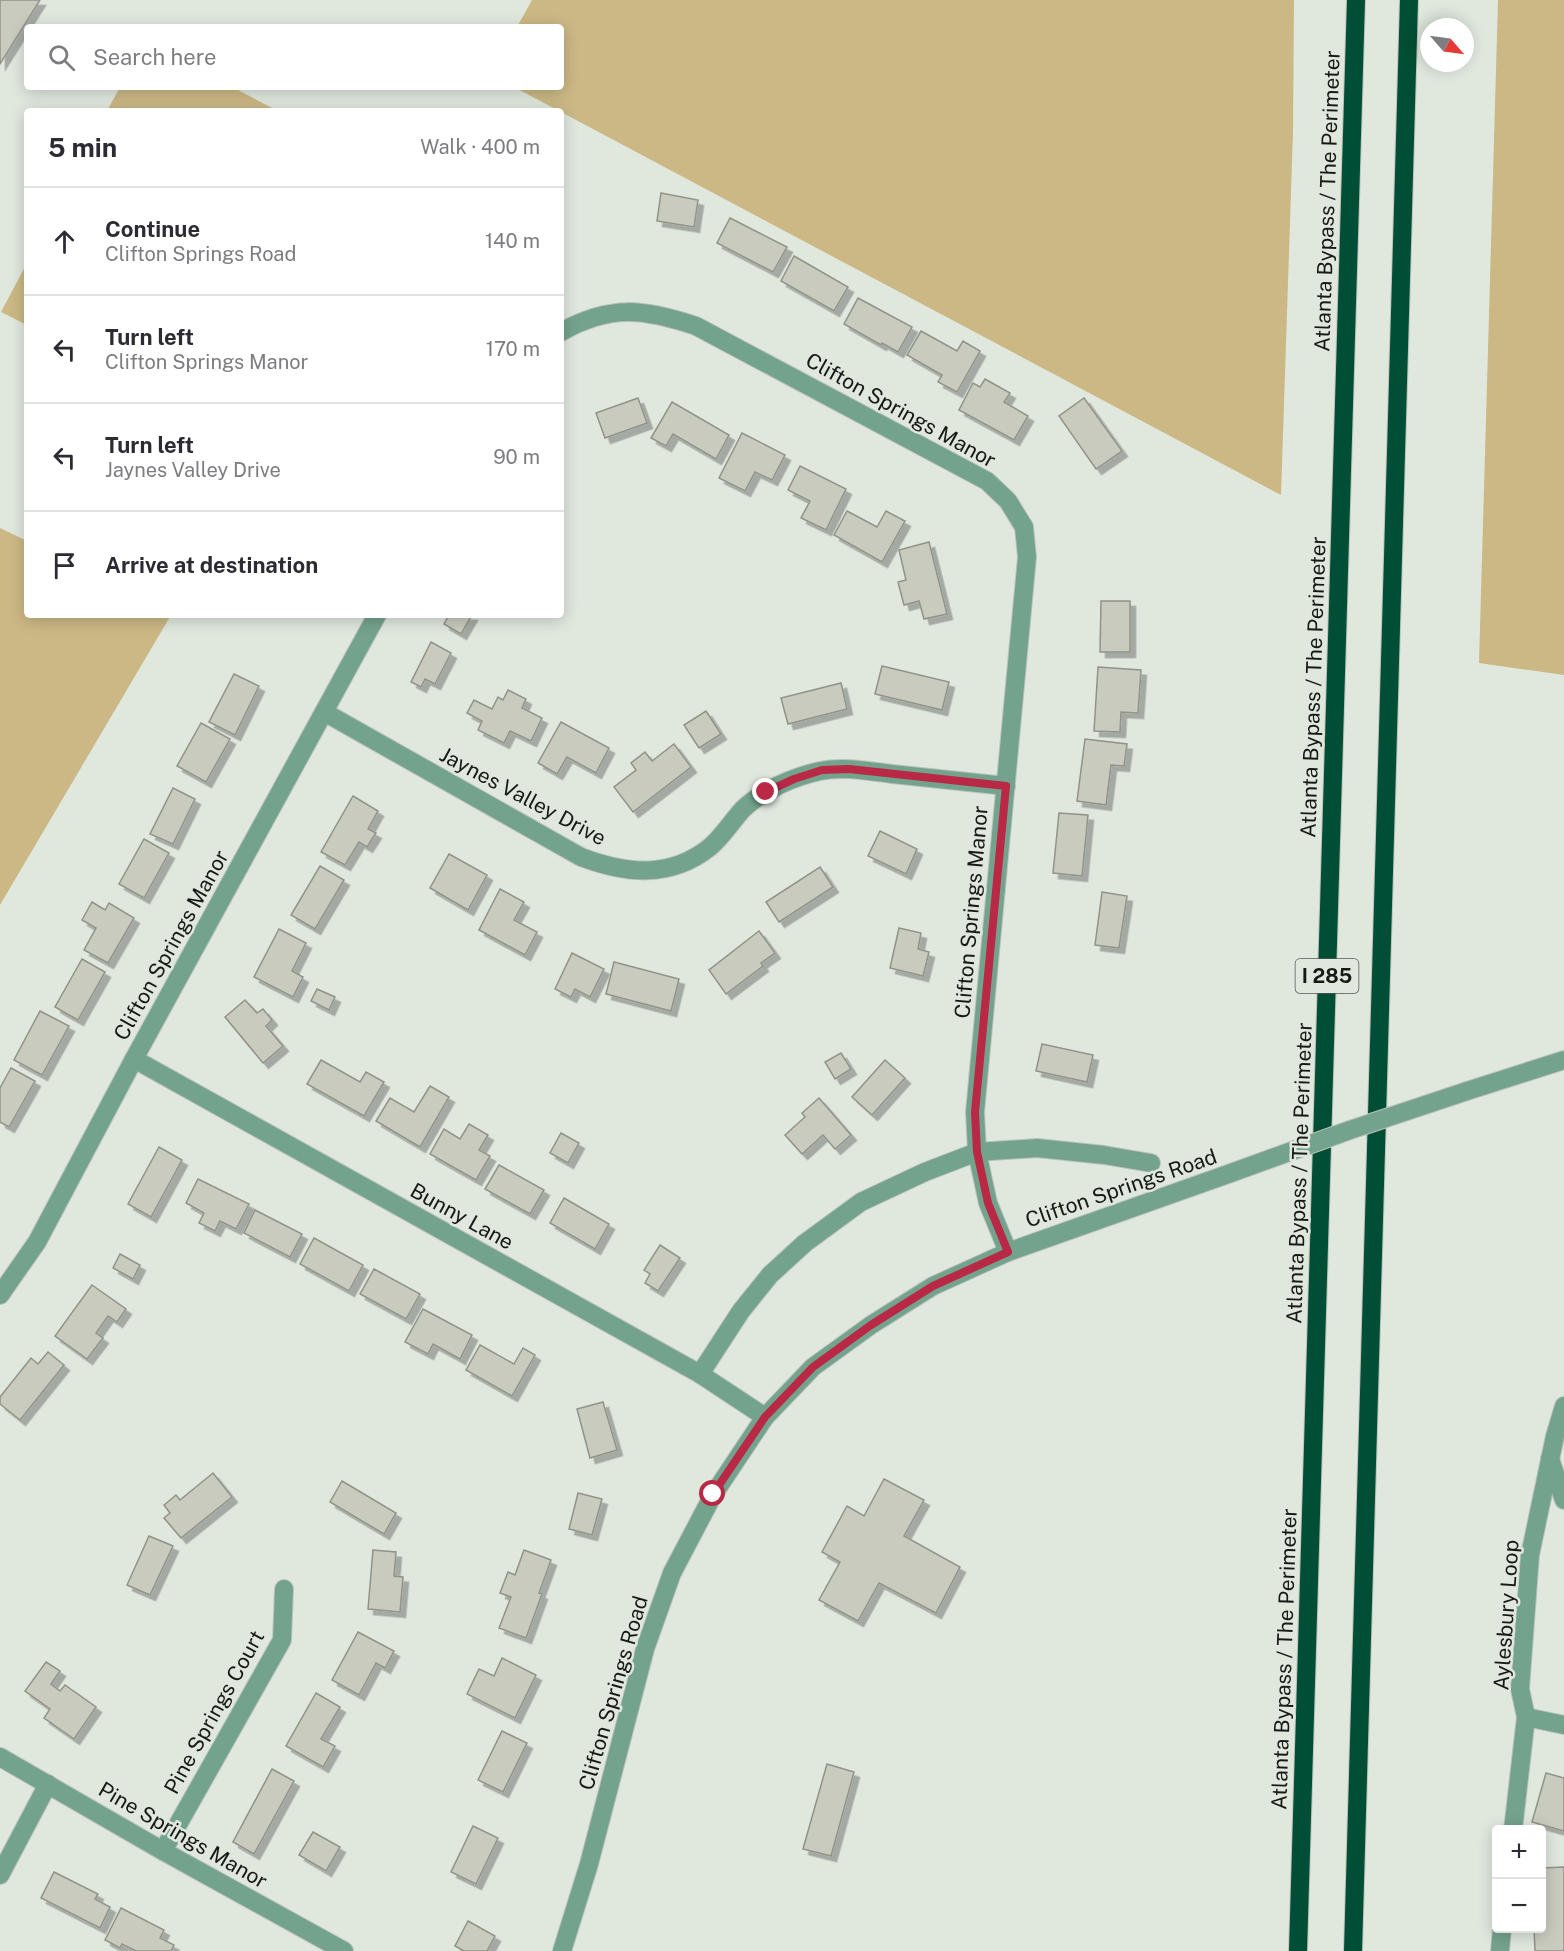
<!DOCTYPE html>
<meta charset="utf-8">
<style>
body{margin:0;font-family:"Public Sans",sans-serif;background:#f2f2f3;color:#2b2b33}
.controls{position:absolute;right:18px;bottom:18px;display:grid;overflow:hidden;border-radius:6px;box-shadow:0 3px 15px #0003}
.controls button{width:54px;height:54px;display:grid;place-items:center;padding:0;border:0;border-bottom:2px solid #e1e1e2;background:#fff;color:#2b2b33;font:30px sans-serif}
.compass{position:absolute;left:1420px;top:18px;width:54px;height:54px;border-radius:50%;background:#fff;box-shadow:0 3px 15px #0003;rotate:118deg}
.stop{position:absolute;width:18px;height:18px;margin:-14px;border:4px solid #b92845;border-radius:50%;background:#fff}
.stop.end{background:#b92845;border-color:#fff;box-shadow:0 2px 6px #0008}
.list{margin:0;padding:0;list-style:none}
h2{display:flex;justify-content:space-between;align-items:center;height:78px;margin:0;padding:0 24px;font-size:26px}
h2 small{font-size:20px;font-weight:400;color:#7c7c81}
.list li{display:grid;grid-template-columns:39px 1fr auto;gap:18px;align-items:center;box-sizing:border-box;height:108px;padding:0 24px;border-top:2px solid #e1e1e2}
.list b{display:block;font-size:22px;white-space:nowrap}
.list p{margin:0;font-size:20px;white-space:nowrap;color:#7c7c81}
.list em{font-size:20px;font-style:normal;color:#7c7c81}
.icon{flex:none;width:33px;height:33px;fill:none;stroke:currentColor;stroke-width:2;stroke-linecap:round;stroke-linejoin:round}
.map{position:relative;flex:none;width:1564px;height:1951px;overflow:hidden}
.search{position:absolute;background:#fff;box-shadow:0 3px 15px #0003;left:24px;top:24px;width:540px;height:66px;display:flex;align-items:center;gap:15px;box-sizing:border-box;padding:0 21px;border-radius:6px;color:#7c7c81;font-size:22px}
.panel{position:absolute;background:#fff;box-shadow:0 3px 15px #0003;left:24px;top:108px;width:540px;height:510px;border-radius:6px}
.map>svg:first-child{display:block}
.green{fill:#cbb885}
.building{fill:#c9cbbf;stroke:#919388;stroke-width:1.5;filter:url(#shadow)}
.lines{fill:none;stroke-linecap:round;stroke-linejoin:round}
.minor-casing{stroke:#bcc3ba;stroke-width:20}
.highway-casing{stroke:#bcc3ba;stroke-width:20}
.minor{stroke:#74a38d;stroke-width:18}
.highway{stroke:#004e35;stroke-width:18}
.minor-bridge-casing{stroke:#bcc3ba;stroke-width:20;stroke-linecap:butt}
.minor-bridge{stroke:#74a38d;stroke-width:18}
.route{stroke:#b92845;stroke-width:8}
.labels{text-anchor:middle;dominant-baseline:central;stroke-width:5;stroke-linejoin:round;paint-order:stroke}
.shield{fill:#e0e8de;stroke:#535751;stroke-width:1.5}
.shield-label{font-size:20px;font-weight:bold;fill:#161915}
.street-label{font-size:21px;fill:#161915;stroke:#e0e8de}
</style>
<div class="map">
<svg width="1564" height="1951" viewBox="0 0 1564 1951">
<defs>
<filter id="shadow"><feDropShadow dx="5.5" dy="5.5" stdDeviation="0" flood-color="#0004"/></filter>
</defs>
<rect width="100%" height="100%" fill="#e0e8de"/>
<g class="green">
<polygon points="532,0 1294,0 1293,132 1281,495 514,87 561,87 561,27 517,27"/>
<polygon points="1498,0 1564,0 1564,675 1479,663"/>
<polygon points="120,87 232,87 278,111 107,111"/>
<polygon points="27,263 27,325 1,312"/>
<polygon points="0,528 27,541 27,615 171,615 0,905"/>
</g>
<g class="building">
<polygon points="0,0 40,0 0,64"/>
<polygon points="661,193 698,200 694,227 657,221"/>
<polygon points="730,218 787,247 773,272 717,243"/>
<polygon points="794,256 848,287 834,311 781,281"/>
<polygon points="858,298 912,327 898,352 882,343 881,345 844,324"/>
<polygon points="921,331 957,351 963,341 980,351 957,392 938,382 942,375 907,355"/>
<polygon points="985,379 1010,393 1004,402 1028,416 1014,440 959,410 973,383 980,387"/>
<polygon points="638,398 647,423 605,438 596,413"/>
<polygon points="1084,398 1122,451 1096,469 1059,416"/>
<polygon points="672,402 729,435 716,459 673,434 666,446 651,438"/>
<polygon points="742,433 785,455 772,480 755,472 745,491 719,478"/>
<polygon points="800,466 846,489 826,530 801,518 810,501 788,490"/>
<polygon points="847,511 877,527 886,511 905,521 882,562 834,535"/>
<polygon points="929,542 947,614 924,619 919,601 904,605 898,582 906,580 899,550"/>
<polygon points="1101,601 1130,601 1130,652 1100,652"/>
<polygon points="449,615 472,615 461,634 444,624"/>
<polygon points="431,642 451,653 435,684 425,679 421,687 411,682"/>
<polygon points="882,666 949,682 942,710 875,694"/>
<polygon points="1098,667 1141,670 1138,713 1121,712 1120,732 1094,731"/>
<polygon points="234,674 259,686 235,735 209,722"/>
<polygon points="841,683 847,709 788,724 781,698"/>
<polygon points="508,690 526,699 522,708 542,718 531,741 510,731 504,743 478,730 482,721 467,713 474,700 492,709 498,697 503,700"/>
<polygon points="706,711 721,734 699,748 684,725"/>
<polygon points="561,722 609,748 596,773 567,757 557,774 538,763"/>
<polygon points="201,723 230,739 206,782 177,766"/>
<polygon points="1085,739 1127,744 1124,766 1111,765 1106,805 1077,801"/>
<polygon points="674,744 691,767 633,812 614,787 636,770 631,763 645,752 652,761"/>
<polygon points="173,788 195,799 173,844 150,834"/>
<polygon points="353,796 378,811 368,829 376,833 367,847 359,842 345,865 321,852"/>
<polygon points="1059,813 1088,815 1082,876 1053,873"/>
<polygon points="880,831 917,849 906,874 868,856"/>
<polygon points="144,839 169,853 144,898 119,884"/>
<polygon points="449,854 487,875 468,910 430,888"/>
<polygon points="320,866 344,880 315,929 291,915"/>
<polygon points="820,867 833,887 779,922 766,902"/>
<polygon points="500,889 524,902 514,920 537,932 525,955 479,930"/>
<polygon points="1102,892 1127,896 1119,948 1095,945"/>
<polygon points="92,902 105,910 109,903 134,918 108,963 84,950 96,928 82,920"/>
<polygon points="899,928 921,933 918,949 929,952 923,976 890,968"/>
<polygon points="279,929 306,943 292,971 303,977 293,997 254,977"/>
<polygon points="759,931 775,953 761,963 763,966 726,994 709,970"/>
<polygon points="572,953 604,969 590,997 575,989 571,997 555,989"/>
<polygon points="82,959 105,972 78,1020 55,1007"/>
<polygon points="614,962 679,979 671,1011 606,994"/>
<polygon points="317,989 335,997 329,1010 311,1001"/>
<polygon points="245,1000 257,1013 263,1009 272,1020 266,1026 283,1046 263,1063 225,1017"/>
<polygon points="40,1011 69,1026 42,1075 14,1060"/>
<polygon points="1042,1044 1093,1055 1087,1082 1036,1071"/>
<polygon points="841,1053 851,1069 835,1079 825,1062"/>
<polygon points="321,1060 360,1082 366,1072 384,1082 364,1116 307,1084"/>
<polygon points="885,1060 905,1078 872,1115 852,1097"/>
<polygon points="11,1068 35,1081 9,1127 0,1122 0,1088"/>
<polygon points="430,1086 449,1097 420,1147 376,1121 390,1098 414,1112"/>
<polygon points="819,1098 851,1135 835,1149 823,1135 802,1154 785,1135 805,1117 802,1113"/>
<polygon points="469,1124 488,1135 479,1150 490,1156 476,1180 430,1154 444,1129 460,1139"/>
<polygon points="561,1133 579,1143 568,1163 550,1153"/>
<polygon points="159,1147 182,1160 151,1217 128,1204"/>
<polygon points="499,1165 544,1190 530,1214 485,1189"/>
<polygon points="198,1179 249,1204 236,1229 220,1221 215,1231 199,1223 204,1213 186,1203"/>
<polygon points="564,1198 609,1224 595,1249 550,1223"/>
<polygon points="255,1210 302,1234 290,1257 244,1233"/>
<polygon points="314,1238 363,1265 349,1291 300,1264"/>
<polygon points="660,1245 680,1258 658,1291 645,1283 650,1274 644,1270"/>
<polygon points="120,1254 140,1265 133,1279 113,1268"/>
<polygon points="374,1269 420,1294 406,1319 360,1294"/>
<polygon points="92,1285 126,1309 117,1322 108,1316 96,1333 103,1338 87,1359 55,1336"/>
<polygon points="423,1309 472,1335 460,1359 433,1344 428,1354 405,1342"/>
<polygon points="480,1345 514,1364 523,1348 535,1355 512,1396 466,1370"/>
<polygon points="48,1352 64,1365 20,1420 0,1404 0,1397 31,1358 38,1364"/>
<polygon points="603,1402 617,1450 590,1458 577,1409"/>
<polygon points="213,1473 232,1497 181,1538 164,1518 170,1513 164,1505 176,1495 180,1500"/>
<polygon points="884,1479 924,1500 904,1536 960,1567 936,1613 879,1583 858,1621 819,1600 840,1562 822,1552 847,1506 864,1516"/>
<polygon points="342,1481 396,1513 384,1534 330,1502"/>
<polygon points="578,1493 602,1499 592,1535 569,1529"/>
<polygon points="149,1536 173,1546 150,1595 127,1585"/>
<polygon points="373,1550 396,1552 394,1576 403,1577 400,1612 368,1609"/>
<polygon points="524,1550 551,1560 539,1593 542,1594 526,1638 499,1628 511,1597 500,1593 508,1572 515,1575"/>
<polygon points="358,1632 394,1651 385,1668 376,1663 359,1695 332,1680"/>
<polygon points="502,1658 536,1675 515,1718 467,1694 479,1669 494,1676"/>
<polygon points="46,1662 60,1671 51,1684 60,1691 65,1685 96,1707 74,1739 44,1718 50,1709 25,1691"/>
<polygon points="316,1693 340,1707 321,1739 335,1746 323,1767 286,1746"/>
<polygon points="502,1731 527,1743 503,1792 478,1780"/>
<polygon points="827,1764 854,1772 831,1856 803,1849"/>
<polygon points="272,1769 294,1781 254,1854 233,1842"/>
<polygon points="1546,1773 1564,1778 1564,1831 1532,1822"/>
<polygon points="473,1826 498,1838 476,1884 451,1872"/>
<polygon points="313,1832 340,1847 326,1871 299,1855"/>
<polygon points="1564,1867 1564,1951 1535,1951 1534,1928 1542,1928 1542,1868"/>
<polygon points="54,1872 98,1894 95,1899 110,1907 100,1928 41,1898"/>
<polygon points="121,1908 164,1930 160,1938 174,1945 171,1951 136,1951 122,1944 120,1948 105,1940"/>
<polygon points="468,1921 495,1936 487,1951 464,1951 455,1946"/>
</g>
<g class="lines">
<g class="minor-casing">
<g id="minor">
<path d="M561 332C611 304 644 309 696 326L987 481 1008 501 1024 527 1027 557 975 1112 977 1152 988 1203 1008 1252"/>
<path d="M324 712 581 857C626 874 670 879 710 847 723 836 732 821 743 809 763 790 793 777 820 771 843 766 869 771 892 774 930 778 968 782 1006 786"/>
<polyline points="134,1059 700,1374 765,1417"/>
<polyline points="1467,1091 1564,1060"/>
<polyline points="0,1295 37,1242 134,1059 377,615"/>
<polyline points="700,1374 741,1311 770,1275 805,1243 861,1202 925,1172 977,1152 1037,1148 1104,1155 1151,1163"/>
<polyline points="1550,1459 1564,1500"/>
<polyline points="1526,1717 1564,1725"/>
<polyline points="0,1757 163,1851 344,1951"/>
<polyline points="1513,1830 1526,1717 1520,1689 1530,1555 1555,1436 1564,1406"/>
<polyline points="163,1851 282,1640 284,1589"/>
<polyline points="0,1875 48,1784"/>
<polyline points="562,1951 589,1864 645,1649 672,1573 713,1495 765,1417 813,1367 871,1325 933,1286 1008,1252 1231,1173"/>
<polyline points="1500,1951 1502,1928"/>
</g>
</g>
<g class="highway-casing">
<g id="highway">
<polyline points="1298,1951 1356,0"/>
<polyline points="1353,1951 1409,0"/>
</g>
</g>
<use href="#minor" class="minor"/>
<use href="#highway" class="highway"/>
<g class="minor-bridge-casing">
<polyline id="minor-bridge" points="1231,1173 1350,1130 1467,1091"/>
</g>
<use href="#minor-bridge" class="minor-bridge"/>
</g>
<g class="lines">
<polyline class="route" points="713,1494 765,1417 813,1367 871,1325 933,1286 1008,1252 988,1203 977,1152 975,1112 1006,786 849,769 822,770 794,779 766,792"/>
</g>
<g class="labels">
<rect class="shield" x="1295.5" y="959" width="63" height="34" rx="4.5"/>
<g class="shield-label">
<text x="1327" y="976">I 285</text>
</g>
<g class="street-label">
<text transform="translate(1327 201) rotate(-88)">Atlanta Bypass / The Perimeter</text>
<text transform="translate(901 410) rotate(29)">Clifton Springs Manor</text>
<text transform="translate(1313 687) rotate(-88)">Atlanta Bypass / The Perimeter</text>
<text transform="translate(523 796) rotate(28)">Jaynes Valley Drive</text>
<text transform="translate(971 912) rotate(-85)">Clifton Springs Manor</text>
<text transform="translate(171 945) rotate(-61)">Clifton Springs Manor</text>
<text transform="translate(1299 1173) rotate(-88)">Atlanta Bypass / The Perimeter</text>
<text transform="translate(1121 1188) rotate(-19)">Clifton Springs Road</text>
<text transform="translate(462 1216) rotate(29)">Bunny Lane</text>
<text transform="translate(1506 1615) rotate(-86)">Aylesbury Loop</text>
<text transform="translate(1284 1659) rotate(-88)">Atlanta Bypass / The Perimeter</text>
<text transform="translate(613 1693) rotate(-74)">Clifton Springs Road</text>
<text transform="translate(214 1712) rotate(-61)">Pine Springs Court</text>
<text transform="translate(183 1835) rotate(30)">Pine Springs Manor</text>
</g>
</g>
</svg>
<div class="controls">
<button>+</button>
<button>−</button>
</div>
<svg class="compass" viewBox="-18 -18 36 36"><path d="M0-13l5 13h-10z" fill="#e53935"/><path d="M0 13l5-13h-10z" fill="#7c7c81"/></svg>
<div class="stop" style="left:713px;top:1494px"></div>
<div class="stop end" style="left:766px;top:792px"></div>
<div class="search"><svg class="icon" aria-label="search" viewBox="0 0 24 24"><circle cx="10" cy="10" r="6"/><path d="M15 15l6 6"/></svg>Search here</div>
<section class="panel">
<h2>5 min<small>Walk · 400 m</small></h2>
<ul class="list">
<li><svg class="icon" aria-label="ahead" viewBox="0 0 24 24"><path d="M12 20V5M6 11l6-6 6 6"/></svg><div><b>Continue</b><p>Clifton Springs Road</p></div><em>140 m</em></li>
<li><svg class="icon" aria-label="left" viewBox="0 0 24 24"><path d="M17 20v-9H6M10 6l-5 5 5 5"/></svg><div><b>Turn left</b><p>Clifton Springs Manor</p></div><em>170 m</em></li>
<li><svg class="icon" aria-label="left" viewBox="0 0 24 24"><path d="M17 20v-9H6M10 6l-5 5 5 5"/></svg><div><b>Turn left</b><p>Jaynes Valley Drive</p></div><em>90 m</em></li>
<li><svg class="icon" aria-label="arrive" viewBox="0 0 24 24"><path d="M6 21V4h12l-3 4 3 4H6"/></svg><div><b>Arrive at destination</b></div></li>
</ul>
</section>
</div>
